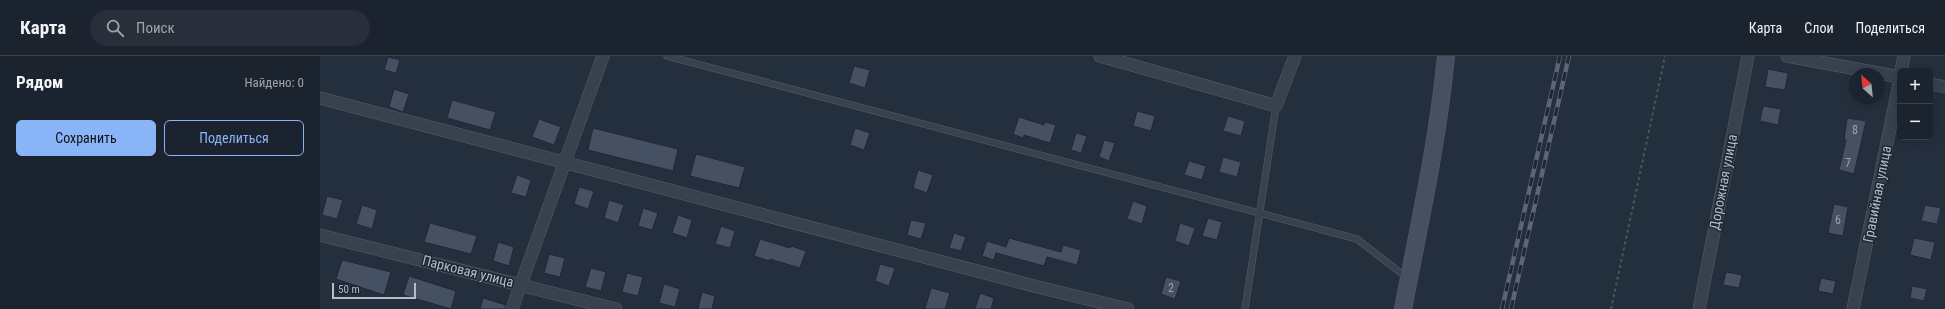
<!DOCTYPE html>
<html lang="ru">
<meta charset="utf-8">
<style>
body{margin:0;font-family:"Roboto Condensed",sans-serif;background:#282f3a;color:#f1f3f6}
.controls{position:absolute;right:12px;top:12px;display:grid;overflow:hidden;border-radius:6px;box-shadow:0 2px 10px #0003}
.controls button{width:36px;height:36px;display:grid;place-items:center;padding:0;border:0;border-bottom:1px solid #39404a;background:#1b232e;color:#f1f3f6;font:20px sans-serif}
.compass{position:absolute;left:1529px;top:12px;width:36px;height:36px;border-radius:50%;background:#1b232e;box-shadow:0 2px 10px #0003;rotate:333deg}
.scale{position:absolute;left:12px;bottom:10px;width:84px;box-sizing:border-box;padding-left:4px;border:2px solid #b4bcc9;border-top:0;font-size:11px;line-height:14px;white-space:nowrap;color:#b4bcc9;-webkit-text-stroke:3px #1d2633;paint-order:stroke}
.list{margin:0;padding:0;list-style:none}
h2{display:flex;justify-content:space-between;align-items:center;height:52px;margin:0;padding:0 16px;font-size:17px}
h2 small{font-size:13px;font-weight:400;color:#a0a4aa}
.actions{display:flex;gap:8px;padding:12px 16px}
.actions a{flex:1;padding:9px 0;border:1px solid #8ab4f8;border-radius:6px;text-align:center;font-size:14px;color:#8ab4f8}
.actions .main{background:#8ab4f8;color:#111}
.icon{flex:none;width:22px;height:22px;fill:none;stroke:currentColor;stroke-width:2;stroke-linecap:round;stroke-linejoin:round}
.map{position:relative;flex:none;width:1625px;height:253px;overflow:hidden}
header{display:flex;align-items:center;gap:24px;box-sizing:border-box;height:56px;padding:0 20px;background:#1b232e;border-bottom:1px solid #39404a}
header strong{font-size:19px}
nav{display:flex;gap:22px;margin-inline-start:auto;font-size:14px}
.search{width:280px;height:36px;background:#282f3a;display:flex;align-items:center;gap:10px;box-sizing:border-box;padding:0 14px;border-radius:22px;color:#a0a4aa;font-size:15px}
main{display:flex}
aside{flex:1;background:#1b232e}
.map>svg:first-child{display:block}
.building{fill:#455162;stroke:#1f2835}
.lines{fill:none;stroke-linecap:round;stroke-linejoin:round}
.lane-casing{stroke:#565f6c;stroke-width:7}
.street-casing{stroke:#565f6c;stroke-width:13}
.secondary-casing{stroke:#565f6c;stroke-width:18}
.path{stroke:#44595c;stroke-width:2;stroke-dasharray:3 3;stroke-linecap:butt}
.lane{stroke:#38414e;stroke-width:6}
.street{stroke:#38414e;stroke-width:12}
.secondary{stroke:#465061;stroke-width:17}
.rail-casing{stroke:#5a6575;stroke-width:4.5}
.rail{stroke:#1d2633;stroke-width:3;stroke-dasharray:9;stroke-linecap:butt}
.labels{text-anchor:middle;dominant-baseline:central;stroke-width:3;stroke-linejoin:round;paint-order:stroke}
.number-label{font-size:12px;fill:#98a1af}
.street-label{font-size:14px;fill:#b4bcc9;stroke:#1d2633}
</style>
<header>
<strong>Карта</strong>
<div class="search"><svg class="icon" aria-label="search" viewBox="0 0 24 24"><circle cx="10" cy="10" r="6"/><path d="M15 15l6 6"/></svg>Поиск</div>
<nav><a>Карта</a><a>Слои</a><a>Поделиться</a></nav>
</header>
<main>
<aside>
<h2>Рядом<small>Найдено: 0</small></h2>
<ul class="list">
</ul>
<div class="actions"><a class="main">Сохранить</a><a>Поделиться</a></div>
</aside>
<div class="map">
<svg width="1625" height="253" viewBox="0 0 1625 253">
<rect width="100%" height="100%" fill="#242f3e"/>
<g class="building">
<polygon points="68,1 80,4 76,17 64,14"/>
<polygon points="534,10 550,14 545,32 529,27"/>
<polygon points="1448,13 1468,17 1465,34 1445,31"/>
<polygon points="74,33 89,38 83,56 69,51"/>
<polygon points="132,44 176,56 170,74 127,62"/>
<polygon points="1443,50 1461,53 1458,69 1440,65"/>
<polygon points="817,55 835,60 831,75 813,70"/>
<polygon points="908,60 925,65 921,80 903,75"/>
<polygon points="699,61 724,69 725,66 736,69 730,87 704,79 703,82 693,78"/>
<polygon points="1527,62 1546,65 1534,118 1519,114 1526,84 1524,84"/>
<polygon points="219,63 241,71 234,89 212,81"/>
<polygon points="273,72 358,93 353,115 268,94"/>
<polygon points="535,72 550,77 544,94 530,89"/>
<polygon points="756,77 767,80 761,97 751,94"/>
<polygon points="784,84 795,87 789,105 779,101"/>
<polygon points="376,98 425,111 419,132 370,120"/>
<polygon points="903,101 921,106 917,121 899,116"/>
<polygon points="869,105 886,110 882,124 864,119"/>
<polygon points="598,114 613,119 607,137 593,132"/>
<polygon points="197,119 211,124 206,141 191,137"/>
<polygon points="259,131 274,135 268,153 254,148"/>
<polygon points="7,140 23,144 17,163 2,159"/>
<polygon points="289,144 304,149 298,167 284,162"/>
<polygon points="813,145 827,150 822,168 807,163"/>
<polygon points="1514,148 1528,151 1523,180 1508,177"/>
<polygon points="42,149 57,154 52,173 36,168"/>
<polygon points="1605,149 1621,152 1617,168 1601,165"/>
<polygon points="323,152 338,157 332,174 318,170"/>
<polygon points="358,159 372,164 367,182 352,177"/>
<polygon points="888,162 902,166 897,184 882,180"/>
<polygon points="591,164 606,167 601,183 587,179"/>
<polygon points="110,167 157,180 151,198 104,186"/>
<polygon points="860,167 875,172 869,190 855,185"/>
<polygon points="401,170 415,175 410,192 395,188"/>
<polygon points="634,177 646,181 641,195 629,192"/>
<polygon points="689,182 741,196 743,189 761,194 757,209 727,201 724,210 676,197 674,204 662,200 667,185 686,191"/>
<polygon points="1594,182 1615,186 1611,204 1590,199"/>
<polygon points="440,183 470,192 471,190 486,195 480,212 450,203 449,205 434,200"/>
<polygon points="178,186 194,191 189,210 173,205"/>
<polygon points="229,198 245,202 240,221 224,217"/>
<polygon points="22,204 71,216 64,239 16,223"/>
<polygon points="560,208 575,212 569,230 555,225"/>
<polygon points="271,212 286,216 281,235 265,231"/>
<polygon points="1406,216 1422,219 1419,232 1403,229"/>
<polygon points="307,217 323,221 318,240 302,236"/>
<polygon points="89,220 136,235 131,253 83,239"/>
<polygon points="846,221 861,225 855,243 841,238"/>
<polygon points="1501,222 1516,225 1513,238 1498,235"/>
<polygon points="344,228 360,233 355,251 339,247"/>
<polygon points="1592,230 1607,233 1604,245 1590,242"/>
<polygon points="611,232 630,237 625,253 605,253"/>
<polygon points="382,236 395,240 392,253 378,253"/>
<polygon points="660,237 674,242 671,253 655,253"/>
<polygon points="163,242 186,249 185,253 160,253"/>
</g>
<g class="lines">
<g class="lane-casing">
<g id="lane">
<polyline points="347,0 1037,183 1086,221"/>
<polyline points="925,253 956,50"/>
</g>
</g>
<g class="street-casing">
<g id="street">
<polyline points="780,0 956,50 975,0"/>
<polyline points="1467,0 1580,21"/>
<polyline points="1581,15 1584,0"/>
<polyline points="1610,28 1625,31"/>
<polyline points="0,42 710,229 808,253"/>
<polyline points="0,179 296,253"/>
<polyline points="192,253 283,0"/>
<polyline points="1379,253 1428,0"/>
<polyline points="1533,253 1580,23"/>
</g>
</g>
<g class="secondary-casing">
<path id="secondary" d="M1083 253C1099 169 1118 85 1126 0"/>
</g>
<polyline class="path" points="1291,253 1345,0"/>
<use href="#lane" class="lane"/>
<use href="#street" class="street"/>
<use href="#secondary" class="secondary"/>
<g class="rail-casing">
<g id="rail">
<polyline points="1182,253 1240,0"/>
<polyline points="1191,253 1249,0"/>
</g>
</g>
<use href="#rail" class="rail"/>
</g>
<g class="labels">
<g class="number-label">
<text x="1535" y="74">8</text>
<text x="1528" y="107">7</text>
<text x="1518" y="164">6</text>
<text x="851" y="232">2</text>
</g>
<g class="street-label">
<text transform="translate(1403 126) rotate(-79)">Дорожная улица</text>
<text transform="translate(1557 138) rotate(-79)">Гравийная улица</text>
<text transform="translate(148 215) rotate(14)">Парковая улица</text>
</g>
</g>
</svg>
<div class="controls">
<button>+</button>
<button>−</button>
</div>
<svg class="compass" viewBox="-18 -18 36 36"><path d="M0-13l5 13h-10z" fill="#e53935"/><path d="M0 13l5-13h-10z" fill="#a0a4aa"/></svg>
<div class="scale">50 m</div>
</div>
</main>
